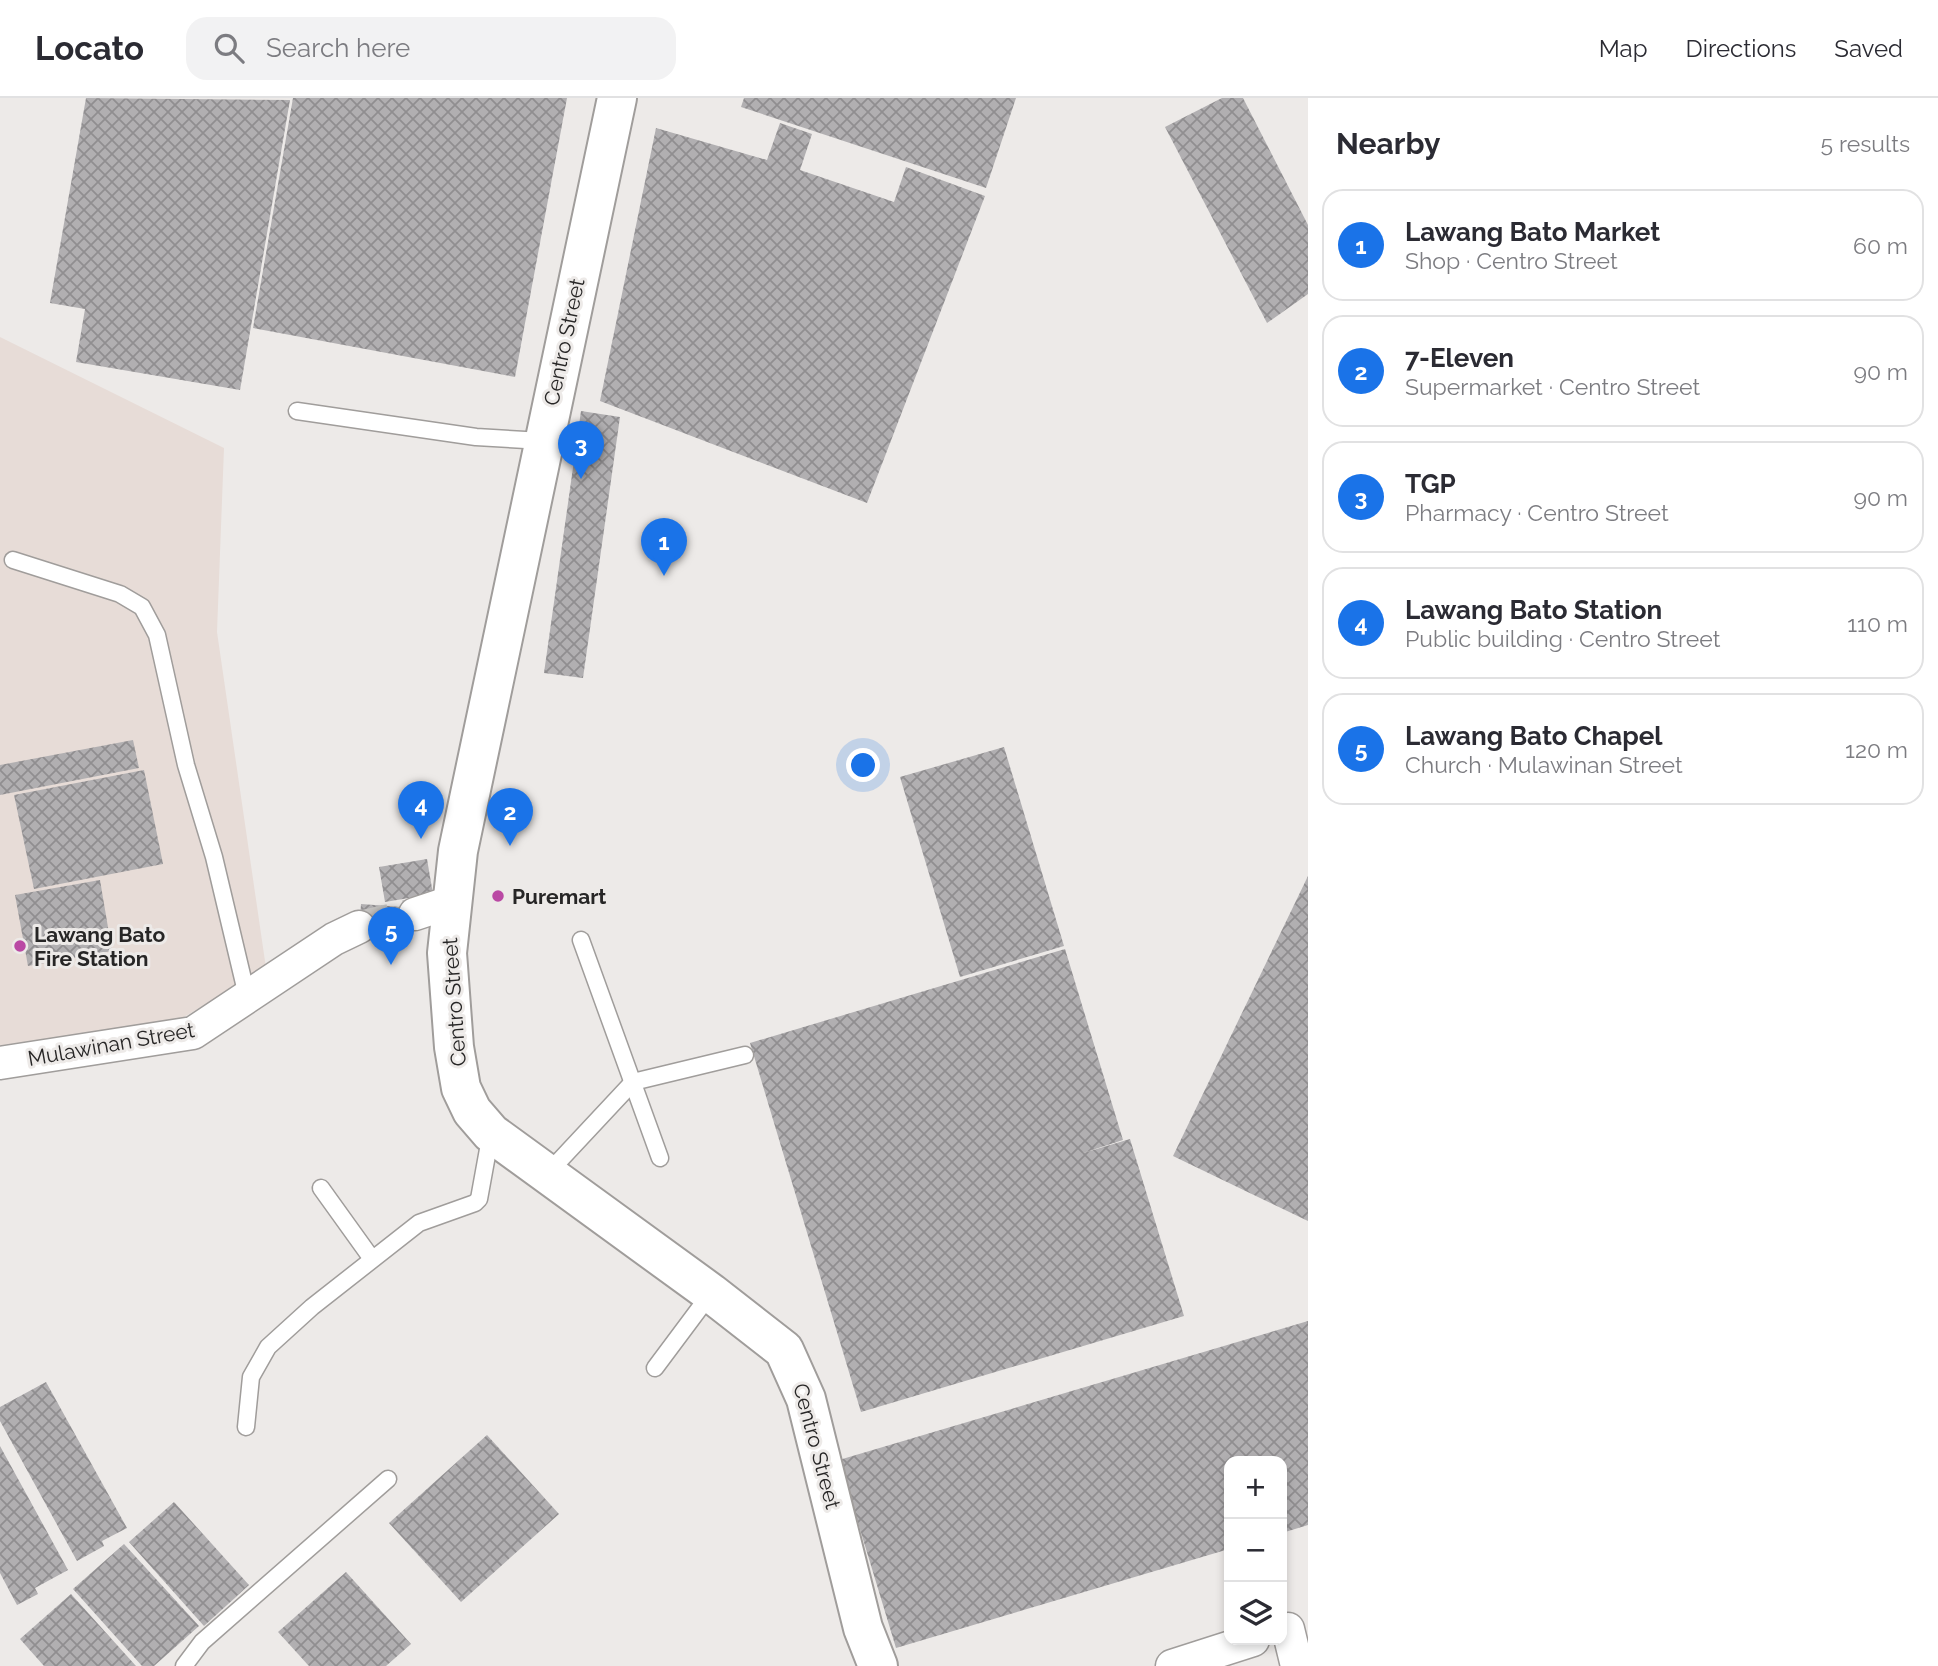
<!DOCTYPE html>
<meta charset="utf-8">
<style>
body{margin:0;font-family:Raleway,sans-serif;background:#f2f2f3;color:#2b2b33}
.controls{position:absolute;right:21px;bottom:21px;display:grid;overflow:hidden;border-radius:14px;box-shadow:0 4px 10px #0003}
.controls button{width:63px;height:63px;display:grid;place-items:center;padding:0;border:0;border-bottom:2px solid #e1e1e2;background:#fff;color:#2b2b33;font:35px sans-serif}
.you{position:absolute;left:864px;top:668px;width:24px;height:24px;margin:-18px;border:5px solid #fff;border-radius:50%;background:#1a73e8;box-shadow:0 0 0 10px #1a73e833}
.badge{display:grid;place-items:center;width:46px;height:46px;border-radius:50%;background:#1a73e8;color:#fff;font-size:23px;font-weight:700}
.pin{position:absolute;translate:-50% -58px;filter:drop-shadow(0 2px 4px #0008)}
.pin::after{content:'';position:absolute;top:37px;width:24px;height:21px;background:inherit;clip-path:polygon(0 0,100% 0,50% 100%)}
.list{margin:0;padding:0;list-style:none}
h2{display:flex;justify-content:space-between;align-items:center;height:91px;margin:0;padding:0 28px;font-size:30px}
h2 small{font-size:23px;font-weight:400;color:#7c7c81}
.list li{display:grid;grid-template-columns:46px 1fr auto;gap:21px;align-items:center;box-sizing:border-box;height:112px;margin:0 14px 14px;padding:0 14px;border:2px solid #e1e1e2;border-radius:21px}
.list b{display:block;font-size:26px;white-space:nowrap}
.list p{margin:0;font-size:23px;white-space:nowrap;color:#7c7c81}
.list em{font-size:23px;font-style:normal;color:#7c7c81}
.icon{flex:none;width:38px;height:38px;fill:none;stroke:currentColor;stroke-width:2;stroke-linecap:round;stroke-linejoin:round}
.map{position:relative;flex:none;width:1308px;height:1568px;overflow:hidden}
header{display:flex;align-items:center;gap:42px;box-sizing:border-box;height:98px;padding:0 35px;background:#fff;border-bottom:2px solid #e1e1e2}
header strong{font-size:33px}
nav{display:flex;gap:38px;margin-inline-start:auto;font-size:24px}
.search{width:490px;height:63px;background:#f2f2f3;display:flex;align-items:center;gap:18px;box-sizing:border-box;padding:0 24px;border-radius:21px;color:#7c7c81;font-size:26px}
main{display:flex}
aside{flex:1;background:#fff}
.map>svg:first-child{display:block}
.built{fill:#e7dcd7}
.building{fill:url(#building-cross-hatch)}
.lines{fill:none;stroke-linecap:round;stroke-linejoin:round}
.street-tunnel{stroke:#c5c3c1;stroke-width:32;stroke-dasharray:32 16;stroke-linecap:butt}
.lane-casing{stroke:#a09d9b;stroke-width:19}
.street-casing{stroke:#a09d9b;stroke-width:35}
.secondary-casing{stroke:#a09d9b;stroke-width:42}
.lane{stroke:#fff;stroke-width:16}
.street{stroke:#fff;stroke-width:32}
.secondary{stroke:#fff;stroke-width:38}
.poi-dot{fill:#ba49a4;stroke:#edeae8;stroke-width:2.5}
.labels{text-anchor:middle;dominant-baseline:central;stroke-width:6;stroke-linejoin:round;paint-order:stroke}
.street-label{font-size:21px;fill:#272626;stroke:#edeae8}
.poi-label{font-size:21px;font-weight:bold;fill:#272626;stroke:#edeae8;text-anchor:start}
</style>
<header>
<strong>Locato</strong>
<div class="search"><svg class="icon" aria-label="search" viewBox="0 0 24 24"><circle cx="10" cy="10" r="6"/><path d="M15 15l6 6"/></svg>Search here</div>
<nav><a>Map</a><a>Directions</a><a>Saved</a></nav>
</header>
<main>
<div class="map">
<svg width="1308" height="1568" viewBox="0 0 1308 1568">
<defs>
<pattern id="building-cross-hatch" width="8" height="8" patternUnits="userSpaceOnUse" patternTransform="scale(1.75)"><rect width="8" height="8" fill="#b1afb1"/><path d="M0 0l8 8M0 8l8-8" fill="none" stroke="#908e90"/></pattern>
</defs>
<rect width="100%" height="100%" fill="#edeae8"/>
<polygon class="built" points="0,239 224,350 217,534 266,870 184,919 0,951"/>
<g class="building">
<polygon points="86,0 290,2 240,292 76,264 85,211 50,205"/>
<polygon points="293,0 567,0 515,279 253,230"/>
<polygon points="744,0 1016,0 986,90 741,9"/>
<polygon points="1222,0 1243,0 1308,127 1308,196 1267,225 1165,29"/>
<polygon points="780,25 812,36 800,72 894,104 906,69 985,98 867,405 600,303 656,30 767,62"/>
<polygon points="581,313 620,319 583,580 544,575"/>
<polygon points="133,642 139,670 0,697 0,667"/>
<polygon points="1004,649 1064,848 960,879 900,679"/>
<polygon points="144,672 163,766 34,791 14,697"/>
<polygon points="427,761 433,796 385,804 379,769"/>
<polygon points="1308,778 1308,1123 1173,1058"/>
<polygon points="100,782 112,853 28,868 15,797"/>
<polygon points="361,806 415,810 413,838 359,834"/>
<polygon points="1065,851 1123,1042 1080,1056 1130,1041 1184,1218 861,1314 750,945"/>
<polygon points="1308,1223 1308,1427 1282,1435 1282,1363 1229,1363 1229,1451 896,1550 839,1362"/>
<polygon points="46,1284 127,1430 102,1443 104,1448 77,1463 0,1323 0,1309"/>
<polygon points="487,1337 559,1416 461,1504 389,1425"/>
<polygon points="0,1348 68,1472 35,1490 38,1496 17,1507 0,1475"/>
<polygon points="174,1404 249,1487 204,1528 129,1444"/>
<polygon points="124,1446 199,1528 154,1568 142,1568 73,1491"/>
<polygon points="346,1474 411,1546 386,1568 309,1568 278,1534"/>
<polygon points="71,1496 136,1568 44,1568 20,1541"/>
</g>
<g class="lines">
<polyline class="street-tunnel" points="359,829 415,816"/>
<g class="lane-casing">
<g id="lane">
<polyline points="297,313 476,339 543,343"/>
<polyline points="13,462 120,496 142,509 157,537 186,667 214,759 247,898"/>
<polyline points="581,842 660,1060"/>
<polyline points="547,1076 633,984 745,957"/>
<polyline points="321,1090 372,1161"/>
<polyline points="655,1270 711,1195"/>
<polyline points="246,1329 251,1279 268,1249 312,1209 419,1125 475,1105 479,1101 491,1035"/>
<polyline points="184,1568 202,1544 388,1381"/>
</g>
</g>
<g class="street-casing">
<g id="street">
<polyline points="415,816 451,804"/>
<polyline points="0,965 193,935 334,841 359,829"/>
<polyline points="1288,1531 1297,1568"/>
<polyline points="1172,1568 1253,1542"/>
</g>
</g>
<g class="secondary-casing">
<polyline id="secondary" points="617,0 458,753 447,855 454,949 461,990 472,1013 491,1035 711,1195 784,1252 806,1301 863,1530 878,1568"/>
</g>
<use href="#lane" class="lane"/>
<use href="#street" class="street"/>
<use href="#secondary" class="secondary"/>
</g>
<g class="poi-dot">
<circle cx="498" cy="798" r="7"/>
<circle cx="20" cy="848" r="7"/>
</g>
<g class="labels">
<g class="street-label">
<text transform="translate(564 244) rotate(-78)">Centro Street</text>
<text transform="translate(454 904) rotate(-94)">Centro Street</text>
<text transform="translate(111 946) rotate(-10)">Mulawinan Street</text>
<text transform="translate(817 1348) rotate(75)">Centro Street</text>
</g>
<g class="poi-label">
<text x="512" y="798">Puremart</text>
<text x="34" y="836">Lawang Bato<tspan x="34" dy="24">Fire Station</tspan></text>
</g>
</g>
</svg>
<div class="controls">
<button>+</button>
<button>−</button>
<button><svg class="icon" aria-label="layers" viewBox="0 0 24 24"><path d="M12 4l9 5-9 5-9-5zM3 14l9 5 9-5"/></svg></button>
</div>
<div class="you"></div>
<div class="pin badge" style="left:664px;top:478px">1</div>
<div class="pin badge" style="left:510px;top:748px">2</div>
<div class="pin badge" style="left:581px;top:381px">3</div>
<div class="pin badge" style="left:421px;top:741px">4</div>
<div class="pin badge" style="left:391px;top:867px">5</div>
</div>
<aside>
<h2>Nearby<small>5 results</small></h2>
<ul class="list">
<li><span class="badge">1</span><div><b>Lawang Bato Market</b><p>Shop · Centro Street</p></div><em>60 m</em></li>
<li><span class="badge">2</span><div><b>7-Eleven</b><p>Supermarket · Centro Street</p></div><em>90 m</em></li>
<li><span class="badge">3</span><div><b>TGP</b><p>Pharmacy · Centro Street</p></div><em>90 m</em></li>
<li><span class="badge">4</span><div><b>Lawang Bato Station</b><p>Public building · Centro Street</p></div><em>110 m</em></li>
<li><span class="badge">5</span><div><b>Lawang Bato Chapel</b><p>Church · Mulawinan Street</p></div><em>120 m</em></li>
</ul>
</aside>
</main>
